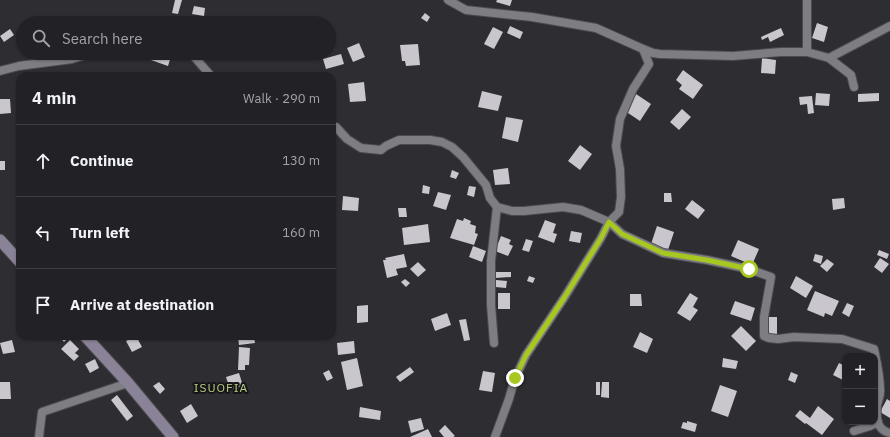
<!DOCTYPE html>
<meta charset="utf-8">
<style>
body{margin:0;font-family:"IBM Plex Sans",sans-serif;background:#2a2a2e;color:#f1f3f6}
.controls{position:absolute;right:12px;bottom:12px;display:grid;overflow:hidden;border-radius:8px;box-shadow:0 1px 3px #0004}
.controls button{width:36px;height:36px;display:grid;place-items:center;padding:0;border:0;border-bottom:1px solid #3f3f43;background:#222226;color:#f1f3f6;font:20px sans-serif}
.stop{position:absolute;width:12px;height:12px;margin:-9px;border:3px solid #a6c821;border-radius:50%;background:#fff}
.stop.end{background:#a6c821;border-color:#fff;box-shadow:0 1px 4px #0008}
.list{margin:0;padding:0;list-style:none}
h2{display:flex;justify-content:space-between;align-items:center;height:52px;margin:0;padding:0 16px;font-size:17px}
h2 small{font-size:13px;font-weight:400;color:#a2a4a7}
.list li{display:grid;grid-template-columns:26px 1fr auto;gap:12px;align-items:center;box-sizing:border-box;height:72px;padding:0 16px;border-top:1px solid #3f3f43}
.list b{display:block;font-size:15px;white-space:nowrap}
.list em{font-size:13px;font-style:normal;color:#a2a4a7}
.icon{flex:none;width:22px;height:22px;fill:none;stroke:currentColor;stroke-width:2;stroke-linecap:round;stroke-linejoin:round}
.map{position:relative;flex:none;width:890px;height:437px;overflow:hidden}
.search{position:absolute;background:#222226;box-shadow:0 1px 3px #0004;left:16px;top:16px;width:320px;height:44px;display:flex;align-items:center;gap:10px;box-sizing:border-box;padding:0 14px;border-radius:22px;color:#a2a4a7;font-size:15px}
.panel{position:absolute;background:#222226;box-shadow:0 1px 3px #0004;left:16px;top:72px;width:320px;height:268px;border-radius:12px}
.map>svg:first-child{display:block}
.building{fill:#c9c7cd}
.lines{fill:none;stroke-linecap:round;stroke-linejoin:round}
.street-casing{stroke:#4c4a4e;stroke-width:10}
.secondary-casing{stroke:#4c4a4e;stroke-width:13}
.street{stroke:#7e7d82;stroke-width:8}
.secondary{stroke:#8a8398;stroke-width:11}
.route{stroke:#a6c821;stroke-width:5}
.labels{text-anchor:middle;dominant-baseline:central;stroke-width:4;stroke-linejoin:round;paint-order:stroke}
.quarter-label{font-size:12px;letter-spacing:1px;fill:#b9ce84;stroke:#161618}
</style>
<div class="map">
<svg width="890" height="437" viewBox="0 0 890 437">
<rect width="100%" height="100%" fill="#2e2d32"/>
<g class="building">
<polygon points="175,0 182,0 178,14 172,13"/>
<polygon points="497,0 512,0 510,6 496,2"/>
<polygon points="194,6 205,8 204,16 192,14"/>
<polygon points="425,13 430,17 427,22 421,18"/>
<polygon points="182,16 207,21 206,23 180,22"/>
<polygon points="817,23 828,27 824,42 812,38"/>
<polygon points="510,26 523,32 520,39 507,33"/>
<polygon points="493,27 503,32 494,49 484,44"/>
<polygon points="781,28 784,35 770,42 768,37 762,40 761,37"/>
<polygon points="10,29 14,35 4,42 0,36"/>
<polygon points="359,43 365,57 353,62 347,48"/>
<polygon points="418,44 420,65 406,66 405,61 402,61 400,45"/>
<polygon points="153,53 172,53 168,66 151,60"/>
<polygon points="341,54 344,64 326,69 323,59"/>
<polygon points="762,58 776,60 775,74 761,73"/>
<polygon points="683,70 703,85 693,99 679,89 682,85 676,80"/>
<polygon points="364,82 366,101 350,102 348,84"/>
<polygon points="482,91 502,96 498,111 478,107"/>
<polygon points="816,93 830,94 829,106 815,105"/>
<polygon points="879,93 879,101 858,102 858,94"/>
<polygon points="636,94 651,104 640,121 625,111"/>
<polygon points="812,96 814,113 808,114 807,104 800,105 799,97"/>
<polygon points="0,99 10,99 11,113 0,114"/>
<polygon points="682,109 691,117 679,130 670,122"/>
<polygon points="506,117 523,120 518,142 502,138"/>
<polygon points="580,145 592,154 580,170 568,161"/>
<rect x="0" y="161" width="5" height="9"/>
<polygon points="508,168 510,184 495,185 493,170"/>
<polygon points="452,170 459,173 456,179 450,177"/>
<polygon points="423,185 430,187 429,194 422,193"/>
<polygon points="469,186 476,187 474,197 467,195"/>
<polygon points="438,192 451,195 446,210 433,206"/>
<polygon points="664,193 671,193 672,202 664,202"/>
<polygon points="343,196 359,198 358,211 342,210"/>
<polygon points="844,198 845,208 833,210 832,199"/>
<polygon points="692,200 705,210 698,219 685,209"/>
<polygon points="398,208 406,208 407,217 399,217"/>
<polygon points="464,218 471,221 470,224 476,226 475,233 478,234 474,245 450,238 457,219 463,221"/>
<polygon points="545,220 556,224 553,233 557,234 554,243 538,237"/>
<polygon points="428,224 430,242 404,245 402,228"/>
<polygon points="657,226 674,232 668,250 651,244"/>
<polygon points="571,231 582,233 580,243 569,241"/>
<polygon points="501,236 511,240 509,244 513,246 508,256 495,251"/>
<polygon points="526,239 533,241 529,252 522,250"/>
<polygon points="738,240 759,249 752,265 731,256"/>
<polygon points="473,246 486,251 482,262 469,257"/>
<polygon points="879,250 889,254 887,259 877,255"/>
<polygon points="404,254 407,267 396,269 398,275 387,278 383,260 386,260 385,258"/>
<polygon points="815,254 823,256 821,264 813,261"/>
<polygon points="880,258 889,264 882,273 874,267"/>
<polygon points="827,259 834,264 827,272 820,266"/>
<polygon points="418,262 426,270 418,277 410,269"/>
<polygon points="495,272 511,272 511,277 495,278"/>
<polygon points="529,276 535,278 533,283 527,281"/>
<polygon points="796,276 813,286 806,298 790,288"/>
<polygon points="405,279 410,283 406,287 401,282"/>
<polygon points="496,280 507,281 506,288 495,287"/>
<polygon points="815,291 839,301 832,316 825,313 824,317 807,310"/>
<rect x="498" y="293" width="12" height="16"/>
<polygon points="690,293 698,298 693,307 698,310 690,321 677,313"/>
<polygon points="630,294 641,294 642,306 630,306"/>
<polygon points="735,301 755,308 751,321 730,314"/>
<polygon points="847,303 854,306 849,317 842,313"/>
<polygon points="368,305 368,322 357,323 357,306"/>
<polygon points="447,313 451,325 435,331 431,319"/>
<rect x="769" y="317" width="8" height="17"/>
<polygon points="466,319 470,340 464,341 459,320"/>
<polygon points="741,326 756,341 746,351 731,336"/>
<polygon points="640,332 653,339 647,353 633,347"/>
<polygon points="59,336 70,336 64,342"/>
<polygon points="136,336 142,347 132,352 126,341"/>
<polygon points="238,336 254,336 255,343 239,345"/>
<polygon points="12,340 15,352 3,354 0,343"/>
<polygon points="70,340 79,349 75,353 79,356 74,361 61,349"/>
<polygon points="354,341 355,353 338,355 337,343"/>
<polygon points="239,347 250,348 249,365 245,365 245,370 238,370"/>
<polygon points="357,358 363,386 347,390 341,362"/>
<polygon points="723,358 738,361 736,369 722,367"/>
<polygon points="95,359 99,368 90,373 85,364"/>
<polygon points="839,363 845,366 845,381 833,375"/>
<polygon points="410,367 414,372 400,382 396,377"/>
<polygon points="329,370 333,378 327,381 323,373"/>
<polygon points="483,371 495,373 492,392 479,390"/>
<polygon points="791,372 798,375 795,383 788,380"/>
<polygon points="239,373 243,386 230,390 226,377"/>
<polygon points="0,382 10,382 11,399 0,399"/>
<polygon points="159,382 165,389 160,394 153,386"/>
<rect x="596" y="382" width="4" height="13"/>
<polygon points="602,382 609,382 609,398 601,397"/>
<polygon points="720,385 737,391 728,417 711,411"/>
<polygon points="117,395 133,416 127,421 111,400"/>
<polygon points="887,399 890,401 890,418 880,412"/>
<polygon points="191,404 198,416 187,423 180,411"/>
<polygon points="818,406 834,419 822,435 806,423 805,424 795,416 800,410 810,418"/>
<polygon points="360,407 381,411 380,420 359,417"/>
<polygon points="421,418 424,429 411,433 408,421"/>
<polygon points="687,421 697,424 695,432 681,428 683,422 687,423"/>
<polygon points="445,425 455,436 453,437 444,437 439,431"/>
<polygon points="428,429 432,437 410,437"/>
</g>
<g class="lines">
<g class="street-casing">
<g id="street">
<polyline points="448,0 466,10 532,17 596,28 643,49"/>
<polyline points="807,0 807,52"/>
<polyline points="191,53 211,76"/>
<polyline points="829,58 890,26"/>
<polyline points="0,71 19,66 72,59 92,53"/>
<path d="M332 126 336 127 347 139 361 148 381 150 386 146 399 140H430L442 142 452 147 463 157 486 185 490 198 497 207 512 211H524L563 207 581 210 609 222 622 234 663 253 707 260 749 269 771 277 764 317V336L769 338 778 339 794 337 842 339 874 349C877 363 880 376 880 389 881 395 878 400 877 405 876 417 876 430 890 433"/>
<polyline points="494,343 491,305 491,261 497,207"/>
<polyline points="854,431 870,426 878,422"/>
<polyline points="39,437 42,412 128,383"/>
<polyline points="495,437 509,399 515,378 526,355 564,298 601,238 609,222 619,212 621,197 620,169 616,146 620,119 633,89 649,64 643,49 653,53 660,54 733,56 781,52 807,52 829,58 851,75 854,87"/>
</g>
</g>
<g class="secondary-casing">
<g id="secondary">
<polyline points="0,240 20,262"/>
<polyline points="85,336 128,383 173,437"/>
</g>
</g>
<use href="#street" class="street"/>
<use href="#secondary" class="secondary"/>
</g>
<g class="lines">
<polyline class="route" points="515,378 526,355 564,298 601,238 609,222 622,234 663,253 707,260 749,269"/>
</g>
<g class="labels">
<g class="quarter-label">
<text x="221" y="387">ISUOFIA</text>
</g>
</g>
</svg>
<div class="controls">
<button>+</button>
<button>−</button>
</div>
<div class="stop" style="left:749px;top:269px"></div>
<div class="stop end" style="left:515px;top:378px"></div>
<div class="search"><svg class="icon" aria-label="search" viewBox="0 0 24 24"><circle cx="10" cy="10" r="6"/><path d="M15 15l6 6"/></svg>Search here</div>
<section class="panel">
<h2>4 min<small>Walk · 290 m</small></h2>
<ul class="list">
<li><svg class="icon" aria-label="ahead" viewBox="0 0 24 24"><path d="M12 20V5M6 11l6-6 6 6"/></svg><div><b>Continue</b></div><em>130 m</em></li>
<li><svg class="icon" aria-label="left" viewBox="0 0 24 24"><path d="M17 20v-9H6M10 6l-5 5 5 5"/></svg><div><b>Turn left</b></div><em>160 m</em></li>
<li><svg class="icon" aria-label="arrive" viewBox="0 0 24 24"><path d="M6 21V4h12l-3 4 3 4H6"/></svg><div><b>Arrive at destination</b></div></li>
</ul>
</section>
</div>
